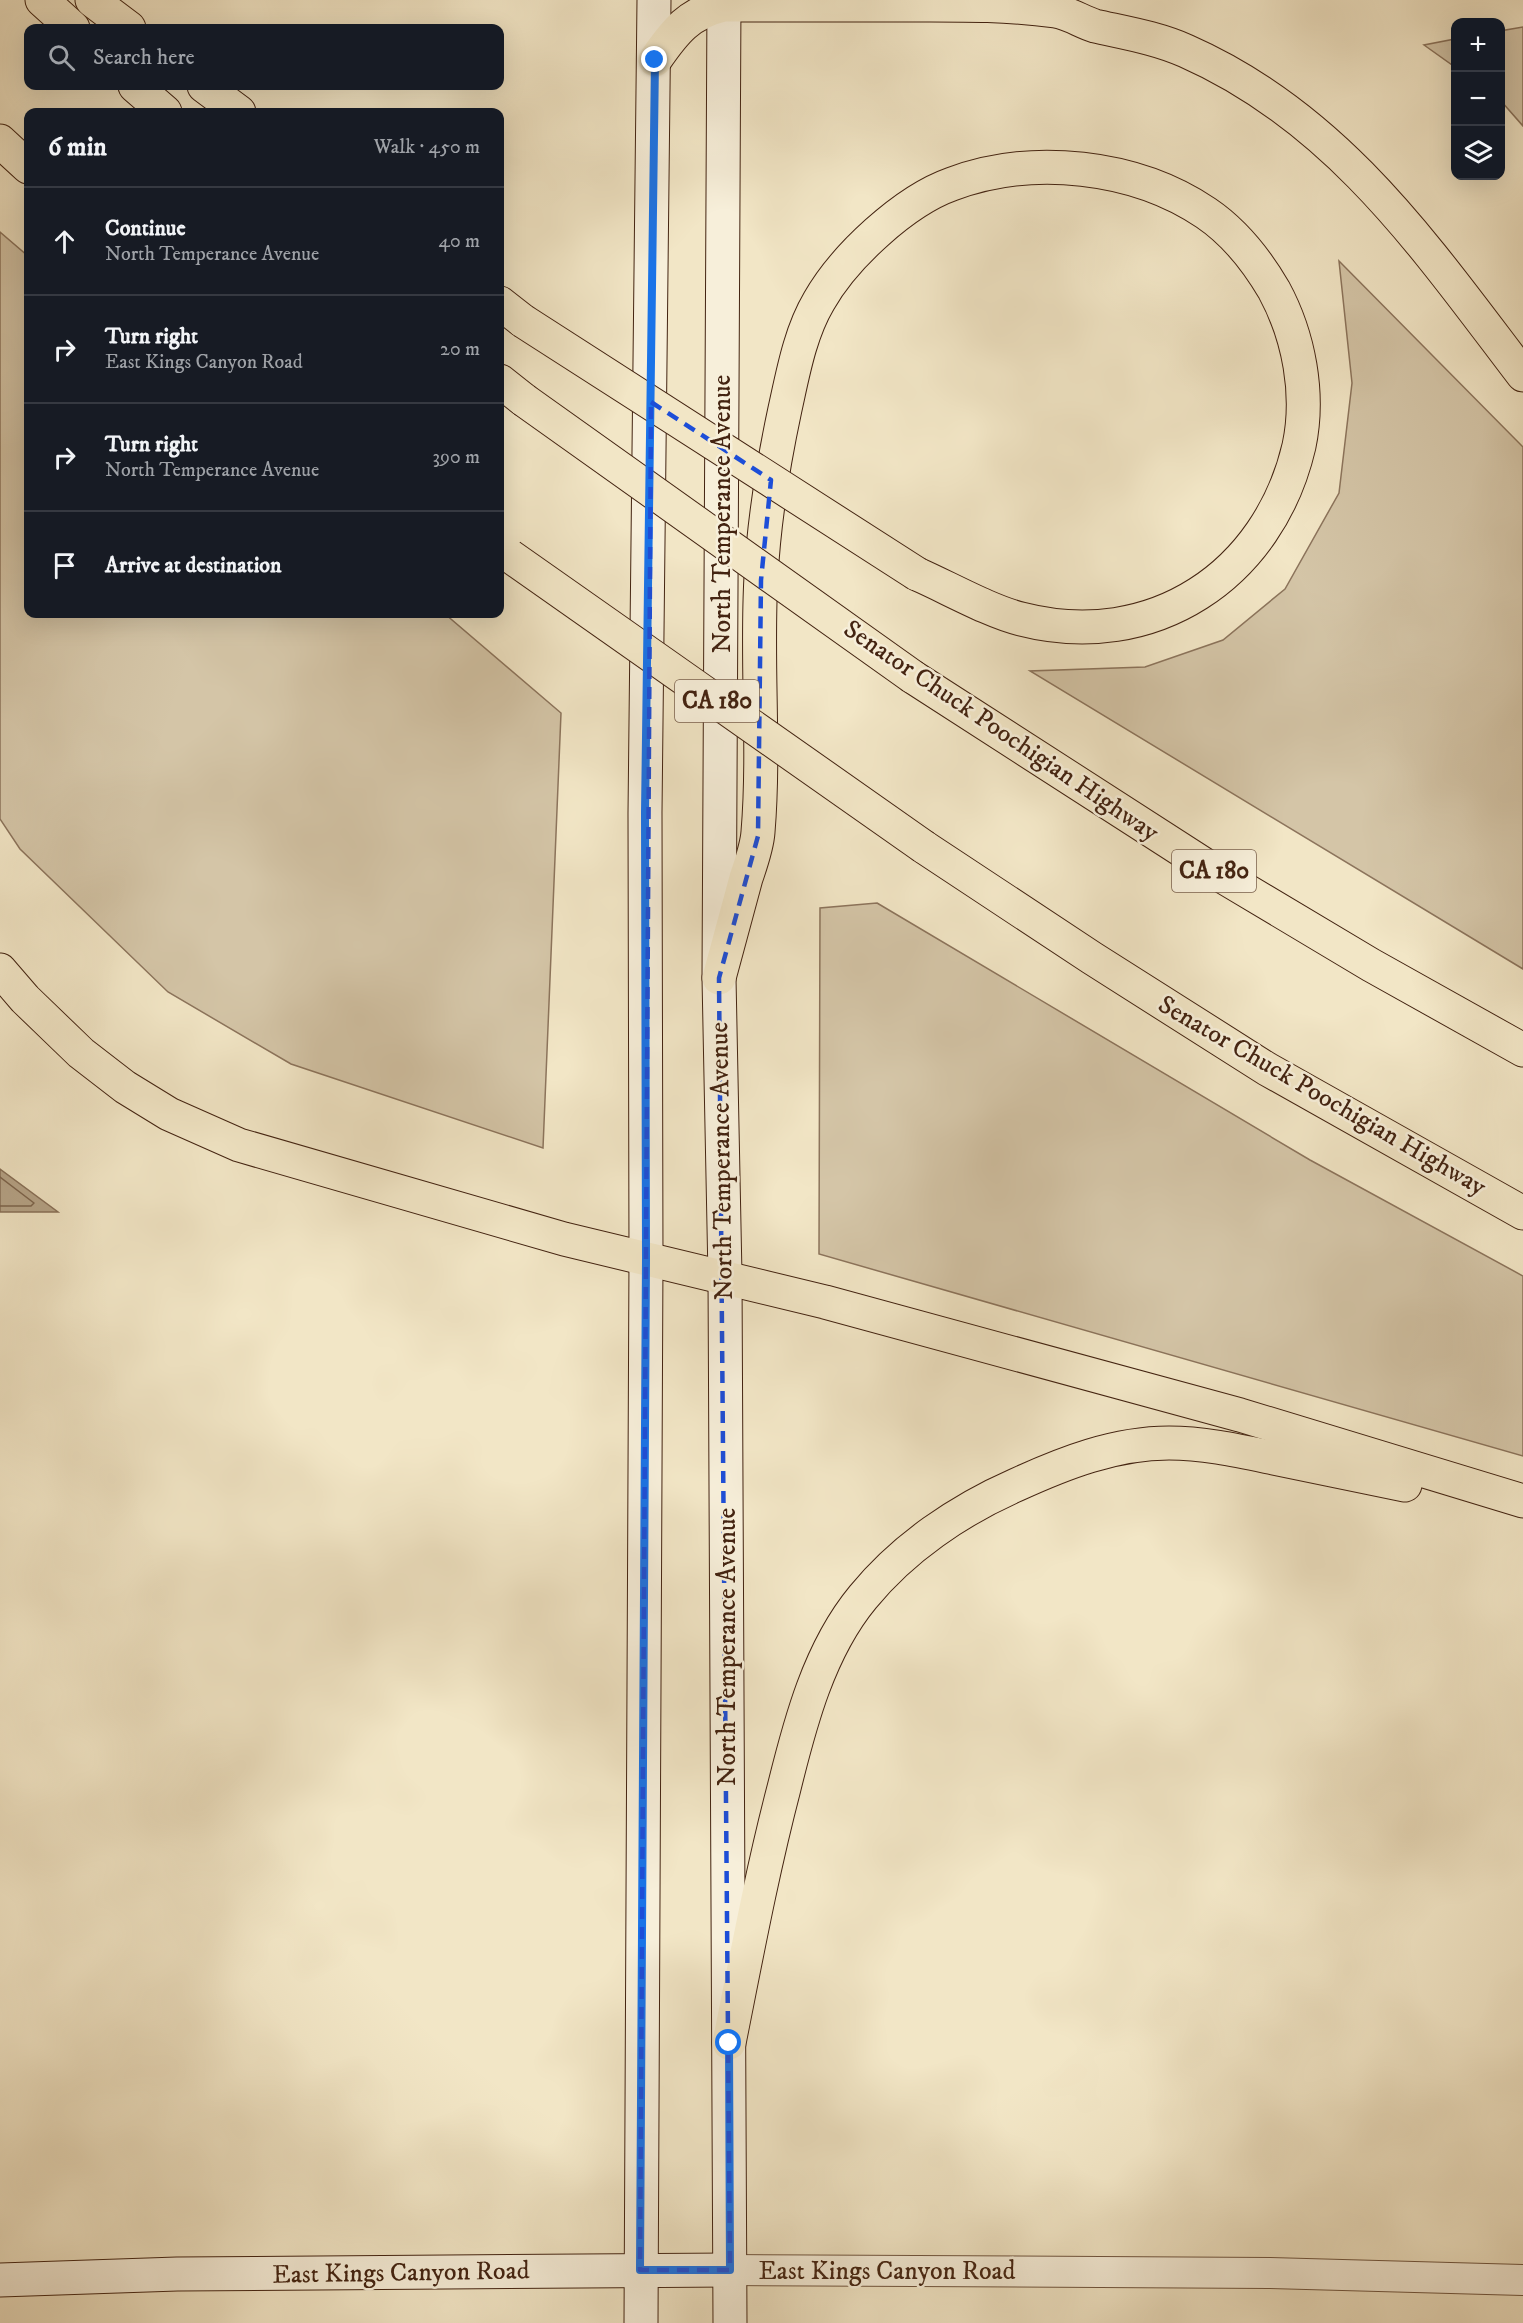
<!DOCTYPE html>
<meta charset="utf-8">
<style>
body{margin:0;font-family:"IM FELL DW Pica",serif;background:#20242c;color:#f1f3f6}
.controls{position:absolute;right:18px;top:18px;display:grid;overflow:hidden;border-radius:12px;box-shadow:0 6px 24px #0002}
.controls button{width:54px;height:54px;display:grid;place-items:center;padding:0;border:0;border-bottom:2px solid #363941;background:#171b24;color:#f1f3f6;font:30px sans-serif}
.stop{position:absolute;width:18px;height:18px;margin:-14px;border:4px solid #1a73e8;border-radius:50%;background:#fff}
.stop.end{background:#1a73e8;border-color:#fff;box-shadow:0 2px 6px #0008}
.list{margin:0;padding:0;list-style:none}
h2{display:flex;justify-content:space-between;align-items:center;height:78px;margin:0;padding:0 24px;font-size:26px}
h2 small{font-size:20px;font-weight:400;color:#9ea1a6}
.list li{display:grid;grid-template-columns:39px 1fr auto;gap:18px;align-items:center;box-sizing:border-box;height:108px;padding:0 24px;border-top:2px solid #363941}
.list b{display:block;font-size:22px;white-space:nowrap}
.list p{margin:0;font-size:20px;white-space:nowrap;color:#9ea1a6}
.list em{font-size:20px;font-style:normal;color:#9ea1a6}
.icon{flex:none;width:33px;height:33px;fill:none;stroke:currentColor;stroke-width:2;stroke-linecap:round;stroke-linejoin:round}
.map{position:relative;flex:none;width:1523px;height:2323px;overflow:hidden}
.search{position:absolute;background:#171b24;box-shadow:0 6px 24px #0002;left:24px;top:24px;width:480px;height:66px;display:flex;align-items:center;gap:15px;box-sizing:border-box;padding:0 21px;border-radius:12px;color:#9ea1a6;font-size:22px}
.panel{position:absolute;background:#171b24;box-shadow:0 6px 24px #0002;left:24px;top:108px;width:480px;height:510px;border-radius:12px}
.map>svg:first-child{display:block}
.green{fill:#d4c5a7;stroke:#8c745c;stroke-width:1.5}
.water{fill:#b6a488;stroke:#887058;stroke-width:1.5}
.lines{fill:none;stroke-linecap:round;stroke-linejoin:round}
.shore{stroke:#7c644c;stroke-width:1.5}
.street-casing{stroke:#6f543e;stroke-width:32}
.secondary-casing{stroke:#432311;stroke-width:35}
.highway-casing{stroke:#432311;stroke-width:35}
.street{stroke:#f7efda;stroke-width:30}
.secondary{stroke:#f7efda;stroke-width:33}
.highway{stroke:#f2e6c6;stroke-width:33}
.highway-bridge-casing{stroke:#432311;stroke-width:35;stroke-linecap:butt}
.highway-bridge{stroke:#f2e6c6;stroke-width:33}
.route{stroke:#1a73e8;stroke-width:8}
.marked{fill:none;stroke:#1d4ed8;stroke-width:4.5;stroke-dasharray:12 8;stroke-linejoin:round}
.labels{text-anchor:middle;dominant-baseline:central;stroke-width:5;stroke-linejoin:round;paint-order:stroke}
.shield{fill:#f7efda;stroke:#79604d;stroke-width:1.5}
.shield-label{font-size:24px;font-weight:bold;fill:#432311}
.street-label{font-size:26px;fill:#432311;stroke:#f7efda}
</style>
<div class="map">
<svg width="1523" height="2323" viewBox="0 0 1523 2323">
<rect width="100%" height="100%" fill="#f2e6c6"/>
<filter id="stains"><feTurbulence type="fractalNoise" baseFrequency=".00333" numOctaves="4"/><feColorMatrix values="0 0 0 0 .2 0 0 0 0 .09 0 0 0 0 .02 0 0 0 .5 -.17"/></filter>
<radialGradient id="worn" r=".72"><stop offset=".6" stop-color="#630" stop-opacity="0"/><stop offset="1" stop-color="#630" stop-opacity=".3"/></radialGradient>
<g class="green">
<polygon points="1523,27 1523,126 1501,101 1500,31"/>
<polygon points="1455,39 1455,67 1424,45"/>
<polygon points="0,232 28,256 28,614 445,614 561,713 543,1148 291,1064 168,992 20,849 0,819"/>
<polygon points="1339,261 1523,447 1523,969 1030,671 1145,667 1223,640 1285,589 1339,493 1352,383"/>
<polygon points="877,903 1310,1160 1523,1276 1523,1456 819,1254 820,908"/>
</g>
<polygon class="water" points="0,1169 58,1212 0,1212"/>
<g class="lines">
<polyline class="shore" points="0,1177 34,1203 31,1206 0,1206"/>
<g class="street-casing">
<polyline id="street" points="730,2270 1270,2273 1523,2280"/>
</g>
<g class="secondary-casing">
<g id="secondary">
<polyline points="724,0 719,978 725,1276 730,2323"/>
<polyline points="0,2280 177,2274 730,2270"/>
<polyline points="641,2323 646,1258 645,813 654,0"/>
</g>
</g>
<g class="highway-casing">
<g id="highway">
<polyline points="42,0 73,28"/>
<polyline points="92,0 129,28"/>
<path d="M655 60C675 31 689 13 724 5 784 5 844 5 904 5 954 5 1005 4 1055 11 1069 13 1082 22 1095 26 1126 33 1157 38 1186 51 1338 118 1426 248 1523 375"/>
<polyline points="135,86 165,112"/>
<polyline points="204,86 239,112"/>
<polyline points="0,141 28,167"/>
<polyline points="500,303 523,321"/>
<polyline points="500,381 524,400"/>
<polyline points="913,677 1222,876 1371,965 1523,1050"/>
<polyline points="924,847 1092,958 1267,1069 1523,1213"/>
<polyline points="0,970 25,999 81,1053 125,1087 169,1114 239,1145 564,1239 825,1302 1240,1415 1523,1501"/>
<path d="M719 978C728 945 737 911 746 878 751 863 757 847 758 832 765 747 756 661 761 577 764 519 773 465 785 409 793 373 800 333 819 301 844 257 904 201 952 184 1032 154 1135 165 1206 213 1234 232 1257 261 1274 290 1299 336 1310 394 1299 446 1269 575 1153 653 1021 619 989 611 949 588 917 574"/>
<path d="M729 2043C746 1958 762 1872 784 1788 800 1723 819 1650 863 1597 903 1548 959 1510 1016 1485 1064 1463 1115 1443 1169 1443 1204 1443 1240 1451 1274 1458 1318 1467 1361 1476 1405 1485"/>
</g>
</g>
<use href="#street" class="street"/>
<use href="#secondary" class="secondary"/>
<use href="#highway" class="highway"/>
<g class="highway-bridge-casing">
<g id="highway-bridge">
<polyline points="523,321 917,574"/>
<polyline points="524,400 913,677"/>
<polyline points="510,556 924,847"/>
</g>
</g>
<use href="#highway-bridge" class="highway-bridge"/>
</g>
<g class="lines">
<polyline class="route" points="655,60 645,813 646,1258 640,2270 730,2270 729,2043"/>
</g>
<path class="marked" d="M651 402 771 480 761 580 758 836 719 978 730 2270H640Z"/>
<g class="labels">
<g class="shield">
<rect x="675" y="680" width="84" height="42" rx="4.5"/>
<rect x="1172" y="850" width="84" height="42" rx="4.5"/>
</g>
<g class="shield-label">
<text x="717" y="701">CA 180</text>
<text x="1214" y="871">CA 180</text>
</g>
<g class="street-label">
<text transform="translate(722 514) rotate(-90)">North Temperance Avenue</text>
<text transform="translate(1001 731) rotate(34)">Senator Chuck Poochigian Highway</text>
<text transform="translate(1322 1096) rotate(30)">Senator Chuck Poochigian Highway</text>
<text transform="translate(722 1161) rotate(-91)">North Temperance Avenue</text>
<text transform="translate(727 1647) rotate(-90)">North Temperance Avenue</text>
<text x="887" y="2271">East Kings Canyon Road</text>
<text transform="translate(401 2273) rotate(-1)">East Kings Canyon Road</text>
</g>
</g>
<rect width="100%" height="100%" filter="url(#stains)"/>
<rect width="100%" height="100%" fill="url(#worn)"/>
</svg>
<div class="controls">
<button>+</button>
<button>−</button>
<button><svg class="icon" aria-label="layers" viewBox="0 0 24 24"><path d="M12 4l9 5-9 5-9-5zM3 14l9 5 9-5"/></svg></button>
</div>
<div class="stop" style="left:729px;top:2043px"></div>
<div class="stop end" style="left:655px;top:60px"></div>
<div class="search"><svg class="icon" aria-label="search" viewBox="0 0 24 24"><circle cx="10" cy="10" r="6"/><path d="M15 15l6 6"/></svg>Search here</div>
<section class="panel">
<h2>6 min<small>Walk · 450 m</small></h2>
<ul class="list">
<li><svg class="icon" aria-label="ahead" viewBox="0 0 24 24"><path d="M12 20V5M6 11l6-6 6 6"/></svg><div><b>Continue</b><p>North Temperance Avenue</p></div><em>40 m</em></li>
<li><svg class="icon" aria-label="right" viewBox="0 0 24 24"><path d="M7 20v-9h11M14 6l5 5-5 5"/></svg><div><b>Turn right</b><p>East Kings Canyon Road</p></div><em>20 m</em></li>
<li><svg class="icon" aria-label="right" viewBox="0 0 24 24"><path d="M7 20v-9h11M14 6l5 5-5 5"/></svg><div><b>Turn right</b><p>North Temperance Avenue</p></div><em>390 m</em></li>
<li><svg class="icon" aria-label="arrive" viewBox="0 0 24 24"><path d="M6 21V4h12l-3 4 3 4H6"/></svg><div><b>Arrive at destination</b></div></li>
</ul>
</section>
</div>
